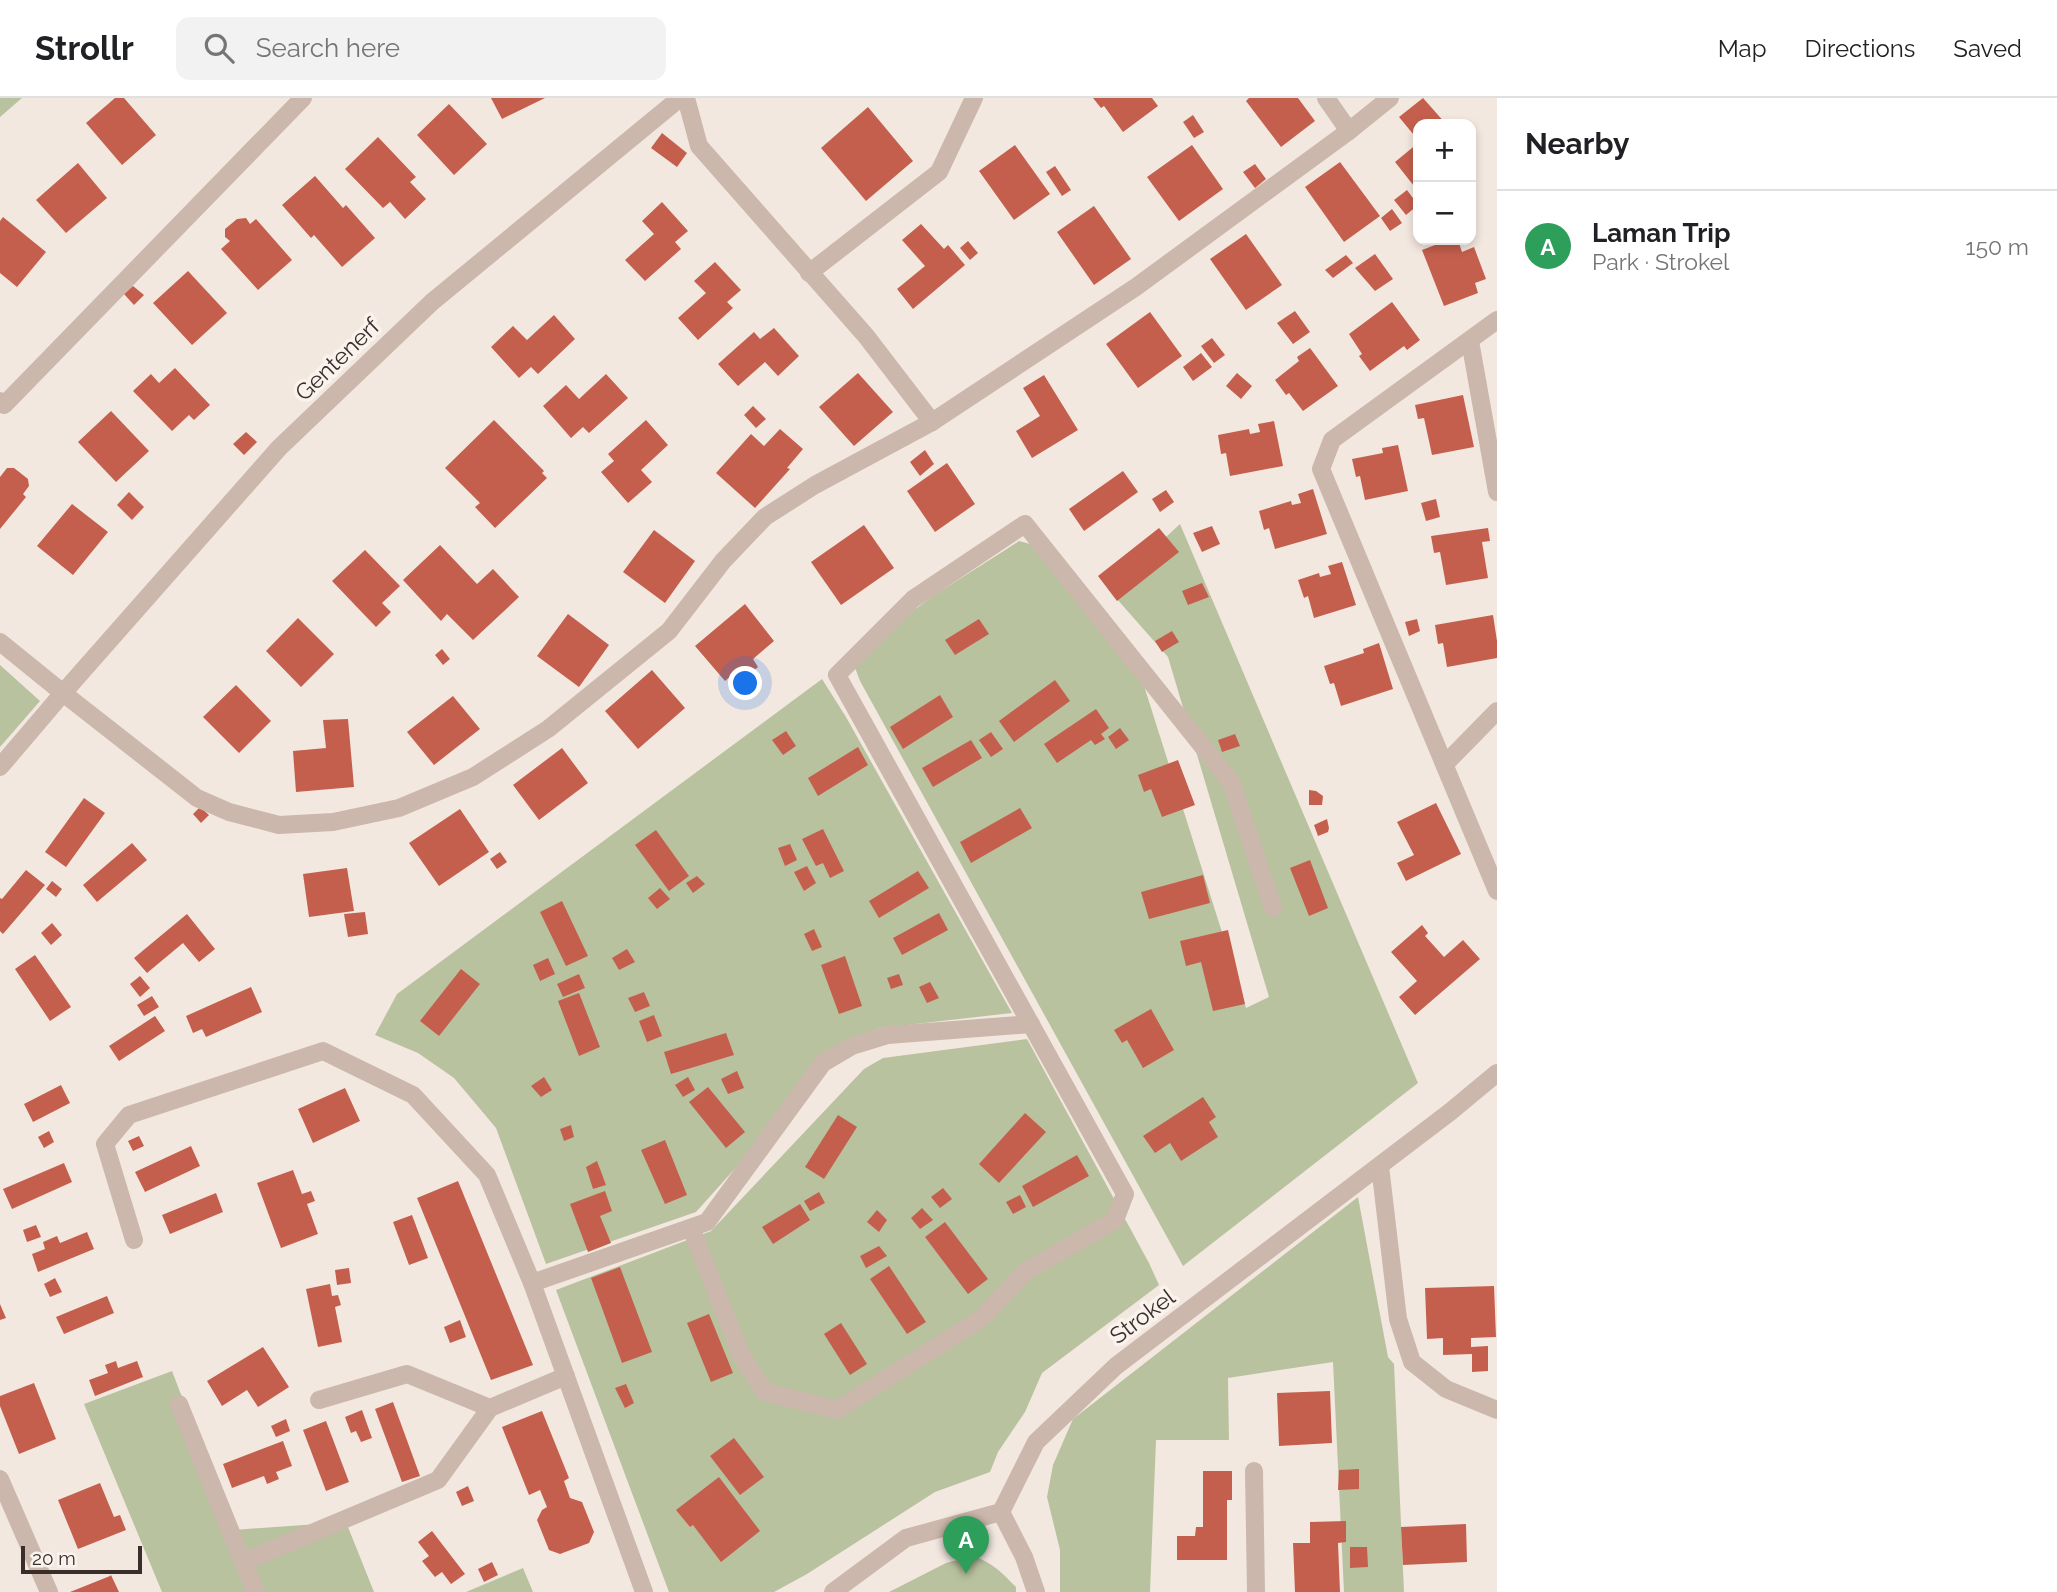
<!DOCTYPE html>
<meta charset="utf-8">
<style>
body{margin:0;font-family:Raleway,sans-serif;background:#f2f2f2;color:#202124}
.controls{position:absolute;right:21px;top:21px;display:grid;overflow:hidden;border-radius:14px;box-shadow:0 4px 10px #0003}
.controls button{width:63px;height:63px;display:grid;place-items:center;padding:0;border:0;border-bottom:2px solid #e0e0e0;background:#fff;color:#202124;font:35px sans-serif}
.scale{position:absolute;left:21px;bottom:18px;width:121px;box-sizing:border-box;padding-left:7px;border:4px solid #392e2a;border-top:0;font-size:19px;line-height:24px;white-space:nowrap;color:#392e2a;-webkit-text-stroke:5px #faf2ec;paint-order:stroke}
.you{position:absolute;left:746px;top:586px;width:24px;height:24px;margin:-18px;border:5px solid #fff;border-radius:50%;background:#1a73e8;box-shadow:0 0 0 10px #1a73e833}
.badge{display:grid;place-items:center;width:46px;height:46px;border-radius:50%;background:#111827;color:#fff;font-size:23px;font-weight:700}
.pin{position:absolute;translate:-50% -58px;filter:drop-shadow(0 2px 4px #0008)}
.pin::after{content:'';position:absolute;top:37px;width:24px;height:21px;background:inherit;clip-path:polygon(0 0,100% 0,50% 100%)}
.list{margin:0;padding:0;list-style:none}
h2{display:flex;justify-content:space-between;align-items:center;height:91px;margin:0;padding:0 28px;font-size:30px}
h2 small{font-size:23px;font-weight:400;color:#757577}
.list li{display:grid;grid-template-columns:46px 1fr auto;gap:21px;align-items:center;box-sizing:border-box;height:112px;padding:0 28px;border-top:2px solid #e0e0e0}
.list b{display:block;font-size:26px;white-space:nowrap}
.list p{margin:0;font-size:23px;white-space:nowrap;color:#757577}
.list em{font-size:23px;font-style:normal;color:#757577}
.icon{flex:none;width:38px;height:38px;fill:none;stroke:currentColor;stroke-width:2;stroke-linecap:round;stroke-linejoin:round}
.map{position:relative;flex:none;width:1497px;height:1494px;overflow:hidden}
header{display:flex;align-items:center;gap:42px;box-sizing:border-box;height:98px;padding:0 35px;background:#fff;border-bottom:2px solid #e0e0e0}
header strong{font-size:33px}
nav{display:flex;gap:38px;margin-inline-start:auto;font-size:24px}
.search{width:490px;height:63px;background:#f2f2f2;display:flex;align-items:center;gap:18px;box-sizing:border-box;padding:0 24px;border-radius:14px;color:#757577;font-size:26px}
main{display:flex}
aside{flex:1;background:#fff}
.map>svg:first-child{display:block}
.green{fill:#b9c29f}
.building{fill:#c45f4d}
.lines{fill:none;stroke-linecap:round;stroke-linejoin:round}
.lane{stroke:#cbb7ab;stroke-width:18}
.street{stroke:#cbb7ab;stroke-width:18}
.labels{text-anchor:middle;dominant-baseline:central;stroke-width:7;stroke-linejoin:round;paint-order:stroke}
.street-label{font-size:23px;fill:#392e2a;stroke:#faf2ec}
</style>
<header>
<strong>Strollr</strong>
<div class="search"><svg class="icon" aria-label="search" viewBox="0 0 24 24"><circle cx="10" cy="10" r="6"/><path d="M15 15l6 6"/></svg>Search here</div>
<nav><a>Map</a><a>Directions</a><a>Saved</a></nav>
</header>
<main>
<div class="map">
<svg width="1497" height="1494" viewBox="0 0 1497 1494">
<rect width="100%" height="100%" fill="#f3e8e0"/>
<g class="green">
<polygon points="0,0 22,0 0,19"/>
<polygon points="1180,426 1418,985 1183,1168 860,583 851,559 933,498 1019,443 1034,447 1139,572 1246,910 1269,899 1168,559 1109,492"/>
<polygon points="0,567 40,603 0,649"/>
<polygon points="822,581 846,619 1012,915 880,930 847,946 696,1114 546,1166 496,1030 454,980 418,955 375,937 397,896"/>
<polygon points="1027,941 1149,1165 1159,1187 1042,1275 1025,1314 998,1354 990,1374 935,1394 807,1476 774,1494 669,1494 556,1192 711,1133 864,971 883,960"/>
<polygon points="1358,1099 1388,1259 1394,1266 1404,1494 1344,1494 1333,1264 1228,1280 1229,1342 1156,1342 1150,1494 1060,1494 1060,1452 1047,1399 1053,1367 1073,1321"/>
<polygon points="172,1273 233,1432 346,1424 374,1494 162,1494 84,1306"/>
<path d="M973 1458C992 1464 1002 1475 1016 1489V1494H889L946 1465Z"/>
<polygon points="523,1470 533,1494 466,1494"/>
</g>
<g class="building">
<polygon points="115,0 124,0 156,37 122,67 86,25"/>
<polygon points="491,0 545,0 502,21"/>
<polygon points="1093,0 1152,0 1158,8 1123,34 1104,8 1101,10"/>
<polygon points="1249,0 1298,0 1315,23 1281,49 1246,3"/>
<polygon points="1423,0 1446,26 1418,26 1418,42 1399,19"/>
<polygon points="449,6 487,46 454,77 417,37"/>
<polygon points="868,9 913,63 866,103 821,50"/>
<polygon points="1193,17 1204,34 1194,40 1183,24"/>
<polygon points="662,35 687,55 677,69 651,50"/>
<polygon points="378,39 416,79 410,84 426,101 405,121 390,104 383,110 345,71"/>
<polygon points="1418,45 1418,84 1414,88 1395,64"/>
<polygon points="1015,47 1050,96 1014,122 979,73"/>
<polygon points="1192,47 1223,91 1179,123 1147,79"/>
<polygon points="1340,64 1380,118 1344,144 1305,89"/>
<polygon points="78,65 107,100 66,135 36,102"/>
<polygon points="1255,66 1266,81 1255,90 1243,74"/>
<polygon points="1055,68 1071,92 1062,98 1046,74"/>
<polygon points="315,78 343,110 346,107 375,140 342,169 314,137 311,140 282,107"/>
<polygon points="1407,92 1418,107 1406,117 1394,102"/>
<polygon points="662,104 688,133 675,144 681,151 645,183 625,162 654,136 642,123"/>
<polygon points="1094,108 1131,161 1094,187 1057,134"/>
<polygon points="1392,111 1402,125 1390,133 1381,120"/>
<polygon points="3,119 46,154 17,189 0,175 0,123"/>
<polygon points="246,120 250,126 256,121 292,162 258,192 221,151 230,143 225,139 225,131 237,121"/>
<polygon points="921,126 944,151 948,147 965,167 913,211 897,191 925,168 902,142"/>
<polygon points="1246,136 1282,187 1246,212 1210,161"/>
<polygon points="1448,142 1458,142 1462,154 1474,149 1486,181 1475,185 1478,195 1444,208 1422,152"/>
<polygon points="968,143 978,155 970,162 960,150"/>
<polygon points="1375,156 1393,181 1375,193 1355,170"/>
<polygon points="1346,157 1353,165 1333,180 1325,172"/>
<polygon points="715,164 741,192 727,204 733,210 698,242 678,220 706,195 694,183"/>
<polygon points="188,173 227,215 192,247 153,205"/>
<polygon points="133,188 144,197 134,207 124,196"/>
<polygon points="1392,204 1420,242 1407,252 1404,248 1370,273 1359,258 1362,256 1349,236"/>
<polygon points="1295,213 1310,234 1293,246 1277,225"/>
<polygon points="1150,214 1182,258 1138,290 1106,246"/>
<polygon points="554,217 575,241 538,276 531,269 519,280 491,249 513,228 527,242"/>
<polygon points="774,230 799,258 778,278 765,264 738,288 718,266 754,234 760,241"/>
<polygon points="1212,240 1225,257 1214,265 1201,248"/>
<polygon points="1310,250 1338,288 1303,313 1289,295 1286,297 1275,282 1299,263 1297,259"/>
<polygon points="1201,255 1212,269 1193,283 1183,269"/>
<polygon points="175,270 210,307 194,322 189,317 172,333 133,293 151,276 159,285"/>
<polygon points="858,275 893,314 854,348 819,309"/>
<polygon points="1237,275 1252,288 1241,301 1226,288"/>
<polygon points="606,276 628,300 589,335 583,329 571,340 543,308 566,287 579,301"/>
<polygon points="1044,277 1078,332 1032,360 1016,333 1040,318 1023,290"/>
<polygon points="1463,297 1474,349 1432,357 1424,320 1418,321 1415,307"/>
<polygon points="753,308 766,321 756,330 744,317"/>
<polygon points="111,313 149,353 116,384 78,344"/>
<polygon points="494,322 544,373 542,375 547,380 495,430 475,409 480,405 445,370"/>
<polygon points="646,322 668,347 641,372 652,384 628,405 601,374 614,363 608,356"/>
<polygon points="1274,323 1283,368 1230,378 1226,355 1221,356 1218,337 1249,331 1250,336 1260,334 1258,326"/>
<polygon points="780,331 803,351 787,370 790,371 755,410 716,375 751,336 764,348"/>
<polygon points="246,334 257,344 244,357 233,346"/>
<polygon points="1398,347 1408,393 1365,402 1360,378 1356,379 1352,361 1383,355 1382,350"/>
<polygon points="925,352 934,366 920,378 910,364"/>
<polygon points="947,365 975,406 935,434 907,393"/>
<polygon points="7,370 14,370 28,381 29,388 23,396 26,399 0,431 0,379"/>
<polygon points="1123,373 1138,394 1084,433 1069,411"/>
<polygon points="1313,391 1327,436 1275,451 1269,430 1264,432 1259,413 1291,403 1292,407 1301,405 1298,396"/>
<polygon points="1166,392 1174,404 1160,414 1152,401"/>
<polygon points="129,394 144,409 132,422 117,407"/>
<polygon points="1436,401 1440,419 1426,423 1421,405"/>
<polygon points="72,406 108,434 73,477 37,448"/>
<polygon points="864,427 894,470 841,507 811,464"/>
<polygon points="1212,428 1220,446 1202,454 1193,435"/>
<polygon points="1159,430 1179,454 1117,503 1098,478"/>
<polygon points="1488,430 1490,443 1482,444 1488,480 1446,487 1440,454 1434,455 1431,438"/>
<polygon points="654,432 695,463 665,505 623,474"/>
<polygon points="440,447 477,486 493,471 519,499 473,542 447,516 441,523 403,482"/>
<polygon points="365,452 400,488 382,505 391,514 376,529 332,483"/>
<polygon points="1342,464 1356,507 1314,520 1308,498 1304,500 1298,482 1319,475 1320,479 1331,476 1328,468"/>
<polygon points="1202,485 1209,499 1188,507 1182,493"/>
<polygon points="745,506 774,543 753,561 758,569 739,585 732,577 725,583 695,548"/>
<polygon points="568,516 609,547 579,589 537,558"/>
<polygon points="1493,517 1497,543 1497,560 1447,569 1443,545 1438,546 1435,527"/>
<polygon points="298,520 334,556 301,589 266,553"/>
<polygon points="979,521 989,536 955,557 945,542"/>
<polygon points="1417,521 1420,533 1409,538 1405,524"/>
<polygon points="1172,533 1179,544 1162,554 1155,543"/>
<polygon points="1379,545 1393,591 1341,608 1334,585 1330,586 1324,568 1364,555 1363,551"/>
<polygon points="442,551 450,561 443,567 435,557"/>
<polygon points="652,572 685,610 638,651 605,613"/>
<polygon points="1055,582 1070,603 1014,644 999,623"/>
<polygon points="236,587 271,623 239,655 203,619"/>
<polygon points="940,597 953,619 903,651 890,629"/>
<polygon points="453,598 480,631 434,667 407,634"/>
<polygon points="1096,611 1109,630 1101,636 1105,641 1095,647 1091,642 1057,665 1044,646"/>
<polygon points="348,621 354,689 296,694 293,653 326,650 323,622"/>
<polygon points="1120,630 1129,642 1116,651 1108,639"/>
<polygon points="786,633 796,648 783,657 772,642"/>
<polygon points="991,634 1003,651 991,659 979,642"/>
<polygon points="1235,636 1240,648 1222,654 1218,642"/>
<polygon points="971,642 982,660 933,689 922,670"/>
<polygon points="858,649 868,667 818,698 808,680"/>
<polygon points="562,650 588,685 539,722 513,687"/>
<polygon points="1178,662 1195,707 1162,719 1151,691 1144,694 1138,677"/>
<polygon points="1309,692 1316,693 1323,698 1322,707 1309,707"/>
<polygon points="84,700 105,715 66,769 45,754"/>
<polygon points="1436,705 1461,756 1406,783 1397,765 1414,757 1397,724"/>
<polygon points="200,709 209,717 201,725 193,716"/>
<polygon points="1020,710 1032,730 971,765 960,744"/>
<polygon points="460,711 489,754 439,788 409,745"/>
<polygon points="1327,721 1329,730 1328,734 1318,738 1314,727"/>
<polygon points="823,731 844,773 830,780 823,765 816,768 802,741"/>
<polygon points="656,732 689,778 669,793 635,747"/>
<polygon points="132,745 147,762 97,804 83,787"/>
<polygon points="790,746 797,762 785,768 778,750"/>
<polygon points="500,754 507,764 497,771 490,761"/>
<polygon points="1310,762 1328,810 1309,818 1290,770"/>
<polygon points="807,768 816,785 804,793 794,774"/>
<polygon points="347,770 354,813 309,819 303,776"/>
<polygon points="26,772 45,787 3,836 0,833 0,800 2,801"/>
<polygon points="918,773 929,790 879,820 869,803"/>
<polygon points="1203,777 1210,805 1149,821 1141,794"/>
<polygon points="697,778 705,786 693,795 686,785"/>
<polygon points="52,783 62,791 56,799 46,791"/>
<polygon points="660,790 670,801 657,811 648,800"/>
<polygon points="562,803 588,858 566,868 540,814"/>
<polygon points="365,814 368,836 348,839 344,816"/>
<polygon points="939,815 948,832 902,857 893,840"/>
<polygon points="187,816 215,851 199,864 183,845 147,875 134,860"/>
<polygon points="52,825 62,837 51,847 41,835"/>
<polygon points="1422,827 1428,835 1425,838 1444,859 1463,842 1480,861 1415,917 1399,899 1417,883 1391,854"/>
<polygon points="814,831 822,849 812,853 804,836"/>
<polygon points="1228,832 1245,906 1213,913 1201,864 1186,868 1180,843"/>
<polygon points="627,851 635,864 619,872 612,860"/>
<polygon points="35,857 71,909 50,923 15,871"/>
<polygon points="845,858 862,908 839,916 821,867"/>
<polygon points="548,860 555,876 540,883 533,867"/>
<polygon points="461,871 480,886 439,938 420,923"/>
<polygon points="579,876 585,890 563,899 557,886"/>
<polygon points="899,876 903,887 891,891 887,880"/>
<polygon points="140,878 150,890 140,899 130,886"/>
<polygon points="930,884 939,900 927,905 919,889"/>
<polygon points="251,889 262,914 206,939 202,931 193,935 186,918"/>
<polygon points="644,894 650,908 635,914 628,900"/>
<polygon points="579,895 600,949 579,958 558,903"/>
<polygon points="152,898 159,909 144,918 137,907"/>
<polygon points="1151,911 1174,952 1143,970 1127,942 1122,945 1114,932"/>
<polygon points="654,917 662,938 647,944 639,923"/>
<polygon points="155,918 165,933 119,963 109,948"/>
<polygon points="726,935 734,957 671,976 664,954"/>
<polygon points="737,973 744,990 728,996 721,981"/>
<polygon points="544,979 552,992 541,999 531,988"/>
<polygon points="688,979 695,992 683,999 675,987"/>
<polygon points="61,987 70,1005 33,1024 24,1006"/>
<polygon points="708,989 745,1034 726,1050 689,1004"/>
<polygon points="345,990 360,1023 313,1045 298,1011"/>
<polygon points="1203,999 1216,1019 1209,1024 1218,1039 1181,1063 1170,1045 1155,1055 1143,1038"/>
<polygon points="1025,1015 1046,1034 999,1085 979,1066"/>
<polygon points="838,1017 857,1029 824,1081 805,1069"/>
<polygon points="571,1027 574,1039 564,1043 560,1031"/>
<polygon points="49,1033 54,1044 44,1050 38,1039"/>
<polygon points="139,1038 144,1048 133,1053 128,1043"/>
<polygon points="665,1042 687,1097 665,1106 641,1052"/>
<polygon points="191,1048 200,1068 145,1094 135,1074"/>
<polygon points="1077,1057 1089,1078 1033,1109 1022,1088"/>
<polygon points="597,1063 606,1087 593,1091 586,1069"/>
<polygon points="64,1065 72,1084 12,1111 3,1091"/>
<polygon points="293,1072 302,1096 311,1093 315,1103 307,1106 318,1136 281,1150 257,1085"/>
<polygon points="458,1083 533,1267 491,1282 417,1100"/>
<polygon points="943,1090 952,1101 940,1110 931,1099"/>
<polygon points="605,1093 612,1113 600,1118 611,1145 588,1154 570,1106"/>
<polygon points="819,1094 825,1105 810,1113 804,1103"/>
<polygon points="216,1095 223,1114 170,1136 162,1117"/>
<polygon points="1020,1097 1026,1109 1013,1116 1006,1104"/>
<polygon points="800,1106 810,1122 773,1146 762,1129"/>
<polygon points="922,1110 933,1122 920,1131 911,1120"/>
<polygon points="877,1112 887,1122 879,1134 867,1124"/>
<polygon points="412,1117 428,1160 409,1167 393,1124"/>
<polygon points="945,1124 988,1181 968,1196 925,1139"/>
<polygon points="36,1127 41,1139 27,1144 23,1132"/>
<polygon points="87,1134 94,1151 38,1174 32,1156 45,1151 43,1144 57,1138 60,1145"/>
<polygon points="879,1148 887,1158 866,1170 860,1158"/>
<polygon points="889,1168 926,1224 907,1236 870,1181"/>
<polygon points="620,1169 652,1254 622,1265 591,1180"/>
<polygon points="349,1170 351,1185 337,1187 335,1172"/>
<polygon points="55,1180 62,1194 50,1199 44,1186"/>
<polygon points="330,1186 332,1198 338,1197 341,1207 335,1209 342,1244 318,1249 306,1191"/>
<polygon points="1494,1188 1496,1239 1471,1240 1471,1249 1488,1248 1488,1273 1472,1274 1472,1256 1443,1257 1443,1240 1427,1241 1425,1190"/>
<polygon points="107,1198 114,1215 64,1236 56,1219"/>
<polygon points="0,1206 6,1220 0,1222"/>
<polygon points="709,1216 733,1275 711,1284 687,1225"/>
<polygon points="460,1222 466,1239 450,1245 444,1229"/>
<polygon points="841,1225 867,1266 850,1277 824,1236"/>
<polygon points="263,1249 289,1289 258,1309 247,1292 222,1308 207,1283"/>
<polygon points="116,1263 118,1270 137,1263 143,1279 95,1298 89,1282 108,1275 105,1267"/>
<polygon points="34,1285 56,1341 19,1356 0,1308 0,1298"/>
<polygon points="626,1286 634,1305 625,1310 615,1290"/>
<polygon points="1330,1293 1332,1345 1279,1348 1277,1295"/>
<polygon points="393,1304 420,1378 402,1384 375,1311"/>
<polygon points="362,1312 372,1340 361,1344 356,1333 351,1335 345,1319"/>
<polygon points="542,1313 569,1380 564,1383 570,1400 582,1404 594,1434 589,1445 560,1456 549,1452 537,1422 542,1412 547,1409 540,1392 529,1397 502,1329"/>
<polygon points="286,1321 290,1333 276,1339 271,1328"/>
<polygon points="326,1323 349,1384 326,1393 303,1332"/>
<polygon points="734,1340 764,1379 740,1397 710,1358"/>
<polygon points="283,1343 292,1368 276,1374 279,1381 267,1386 264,1378 232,1390 223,1366"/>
<polygon points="1359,1371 1359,1391 1338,1392 1339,1372"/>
<polygon points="1203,1373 1232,1373 1232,1402 1227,1402 1227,1462 1177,1462 1177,1438 1195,1438 1196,1429 1203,1429"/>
<polygon points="719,1379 760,1433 721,1464 693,1427 690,1429 676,1412"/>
<polygon points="100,1385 114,1419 120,1417 126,1432 78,1451 58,1402"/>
<polygon points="468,1388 474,1403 462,1408 456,1394"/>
<polygon points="1346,1423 1346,1444 1338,1445 1340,1494 1295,1494 1293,1445 1310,1445 1310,1424"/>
<polygon points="1466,1426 1467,1464 1403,1467 1401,1429"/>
<polygon points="432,1433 465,1476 451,1486 442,1474 435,1479 422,1463 429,1458 418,1444"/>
<polygon points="1350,1449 1367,1449 1368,1469 1350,1470"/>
<polygon points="492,1464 498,1477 484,1484 478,1471"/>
<polygon points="111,1477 119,1494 70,1494 110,1478"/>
</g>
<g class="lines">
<g class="lane">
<polyline points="680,0 432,204 279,350 63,595 197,700 229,714 279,727 333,724 399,710 473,679 548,631 669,533 723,463 765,419 815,387 932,324 1136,189 1349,33 1390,0"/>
<polyline points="686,0 699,48 866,238 932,324"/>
<polyline points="1326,0 1349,33"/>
<polyline points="809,175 939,74 974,0"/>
<polyline points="1497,222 1332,342 1321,371 1497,793"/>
<polyline points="1470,243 1497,394"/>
<polyline points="0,303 4,307 303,0"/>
<polyline points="1445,666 1497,613"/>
<polyline points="1380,1068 1398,1221 1412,1264 1446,1291 1497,1312"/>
<polyline points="691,1130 741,1257 765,1294 837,1312 982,1220 1026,1173 1115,1122 1125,1096 837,577 913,501 1025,426 1231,684 1273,810"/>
<polyline points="134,1142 105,1046 129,1017 323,953 413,997 487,1077 532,1185"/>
<polyline points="319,1302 407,1276 490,1310"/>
<polyline points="179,1306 243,1464 438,1382 490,1310 566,1278"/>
<polyline points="1254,1373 1256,1494"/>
<polyline points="0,1381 49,1494"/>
<polyline points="243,1464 256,1494"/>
<polyline points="644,1494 532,1185 707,1124 823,965 852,948 888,937 1031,926"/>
</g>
<g class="street">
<polyline points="0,544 63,595 0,669"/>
<polyline points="1001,1414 1024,1459 1036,1494"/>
<polyline points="833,1494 906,1440 1001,1414 1036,1344 1116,1268 1450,1014 1497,975"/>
</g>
</g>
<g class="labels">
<g class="street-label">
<text transform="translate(337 261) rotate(-44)">Gentenerf</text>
<text transform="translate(1142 1218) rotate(-37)">Strokel</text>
</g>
</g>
</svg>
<div class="controls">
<button>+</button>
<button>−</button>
</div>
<div class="scale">20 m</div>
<div class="you"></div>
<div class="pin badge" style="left:966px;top:1476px;background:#2e9e5b">A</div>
</div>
<aside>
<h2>Nearby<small></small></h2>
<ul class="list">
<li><span class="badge" style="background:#2e9e5b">A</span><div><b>Laman Trip</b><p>Park · Strokel</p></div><em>150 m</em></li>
</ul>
</aside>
</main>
